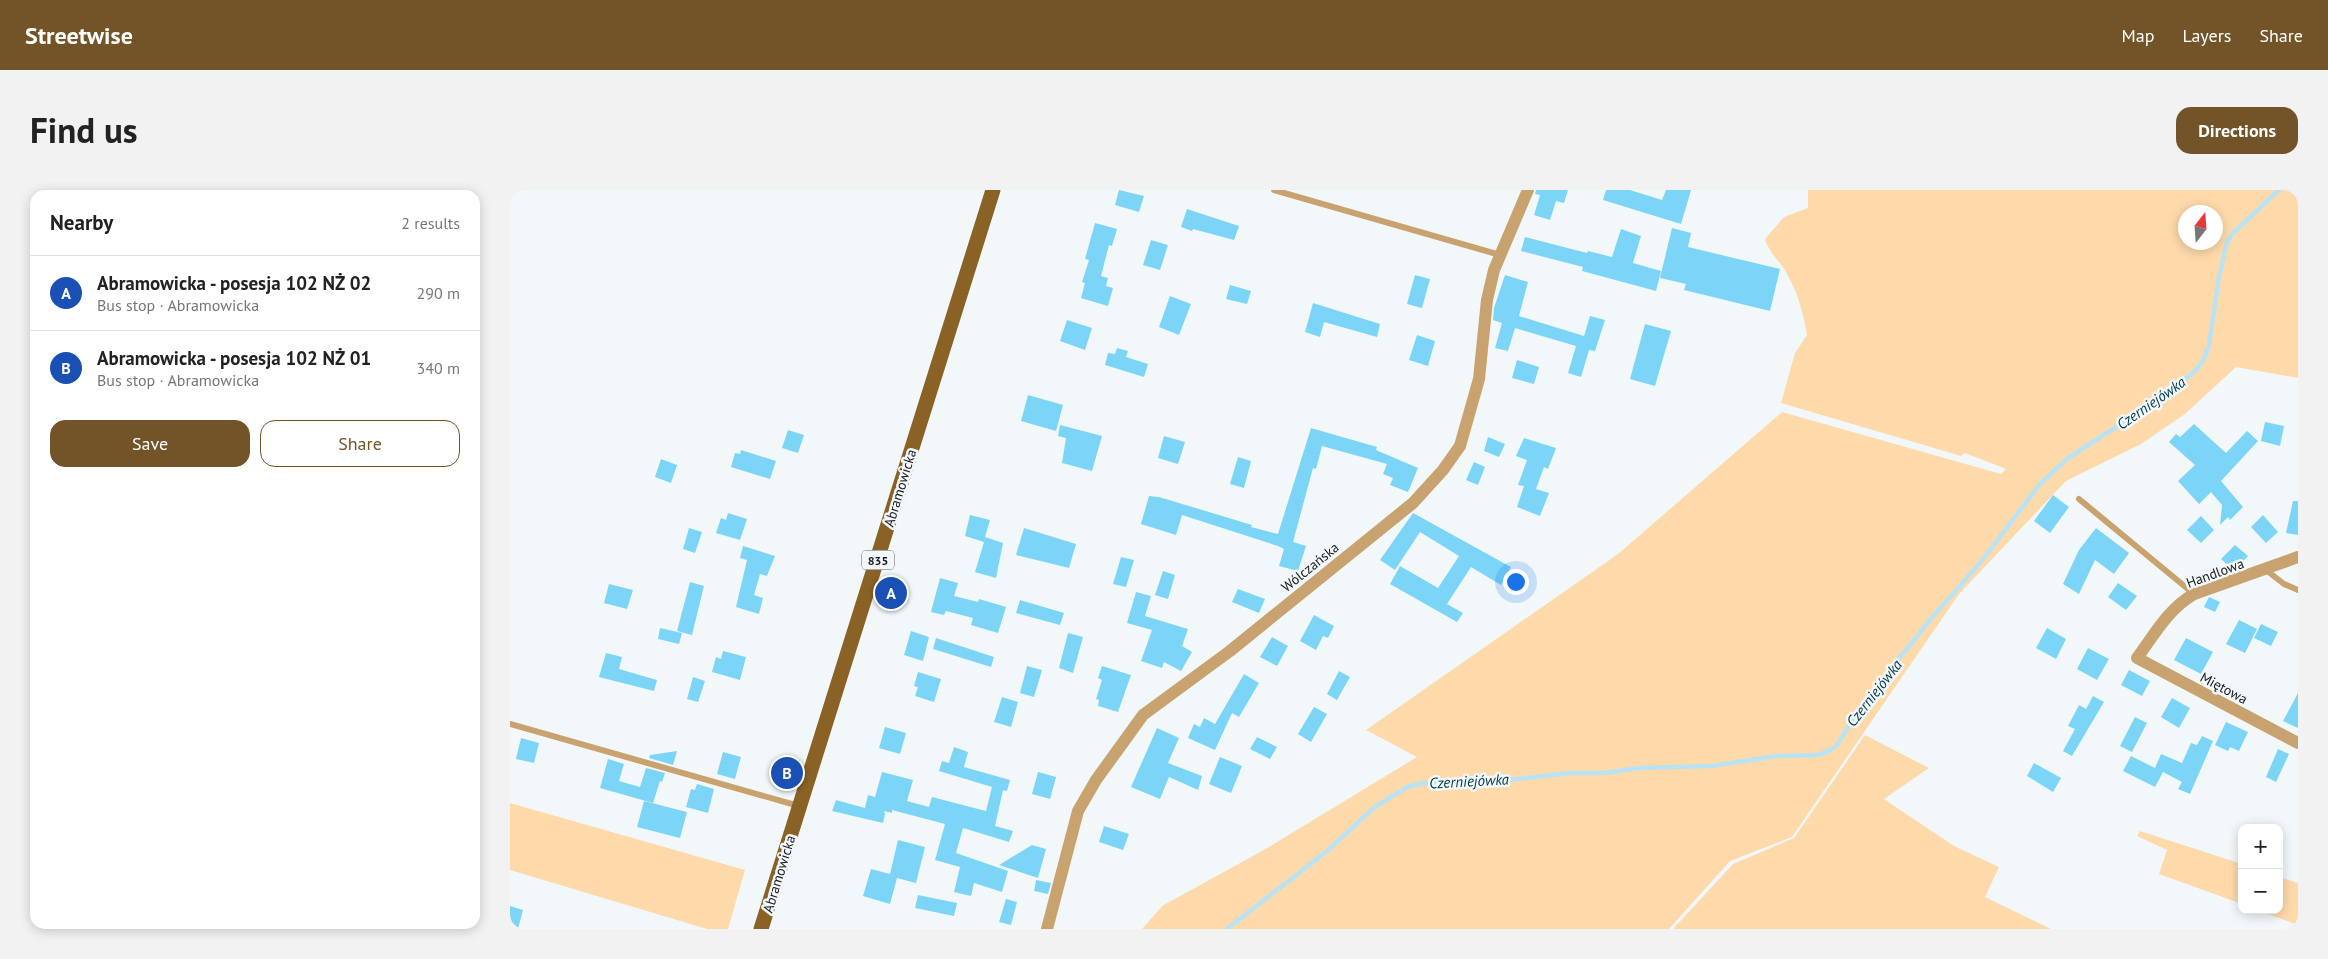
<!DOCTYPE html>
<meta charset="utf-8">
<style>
body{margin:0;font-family:"PT Sans",sans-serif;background:#f2f2f2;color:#222}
.controls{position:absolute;right:15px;bottom:15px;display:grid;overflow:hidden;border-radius:10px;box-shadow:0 2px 12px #0003}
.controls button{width:45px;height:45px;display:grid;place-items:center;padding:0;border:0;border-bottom:1px solid #e0e0e0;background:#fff;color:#222;font:25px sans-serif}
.compass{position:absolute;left:1668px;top:15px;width:45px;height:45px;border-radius:50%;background:#fff;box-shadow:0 2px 12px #0003;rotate:17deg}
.you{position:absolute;left:1005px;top:391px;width:18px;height:18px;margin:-12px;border:4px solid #fff;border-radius:50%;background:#1a73e8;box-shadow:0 0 0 8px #1a73e833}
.badge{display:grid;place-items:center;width:32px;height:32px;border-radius:50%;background:#725428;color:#fff;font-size:16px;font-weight:700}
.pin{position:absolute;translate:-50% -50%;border:2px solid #fff;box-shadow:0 1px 5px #0006}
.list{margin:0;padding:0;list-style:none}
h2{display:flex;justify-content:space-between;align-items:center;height:65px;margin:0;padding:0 20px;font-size:21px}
h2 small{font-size:16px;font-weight:400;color:#767676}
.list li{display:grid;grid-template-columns:32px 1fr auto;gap:15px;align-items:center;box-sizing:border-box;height:75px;padding:0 20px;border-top:1px solid #e0e0e0}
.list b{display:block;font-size:19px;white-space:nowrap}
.list p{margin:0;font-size:16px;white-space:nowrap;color:#767676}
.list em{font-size:16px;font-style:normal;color:#767676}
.actions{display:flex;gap:10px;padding:15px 20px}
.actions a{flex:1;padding:11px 0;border:1px solid #725428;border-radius:15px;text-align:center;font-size:18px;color:#725428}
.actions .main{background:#725428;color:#fff}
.map{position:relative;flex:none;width:1788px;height:739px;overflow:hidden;border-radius:15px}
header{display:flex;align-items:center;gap:30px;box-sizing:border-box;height:70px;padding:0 25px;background:#725428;color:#fff}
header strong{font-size:24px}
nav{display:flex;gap:28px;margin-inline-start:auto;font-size:18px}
.intro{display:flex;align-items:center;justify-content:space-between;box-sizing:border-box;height:120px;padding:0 30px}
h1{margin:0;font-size:35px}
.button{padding:12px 22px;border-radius:15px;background:#725428;color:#fff;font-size:18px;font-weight:700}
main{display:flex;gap:30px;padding:0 30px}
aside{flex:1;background:#fff;border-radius:15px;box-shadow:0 2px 12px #0003}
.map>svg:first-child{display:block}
.green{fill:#fedaab;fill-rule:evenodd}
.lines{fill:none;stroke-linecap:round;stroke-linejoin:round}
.stream{stroke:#b9e2f3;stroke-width:4.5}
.building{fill:#7cd5f7}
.lane{stroke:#c9a36f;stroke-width:6}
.street{stroke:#c9a36f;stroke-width:12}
.primary{stroke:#8b6225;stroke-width:15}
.labels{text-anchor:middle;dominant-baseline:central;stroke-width:5;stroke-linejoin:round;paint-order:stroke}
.shield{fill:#f2f8fa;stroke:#5a5d5f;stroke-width:1}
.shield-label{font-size:12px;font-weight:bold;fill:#191b1c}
.street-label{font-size:14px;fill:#191b1c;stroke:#f2f8fa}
.water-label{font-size:15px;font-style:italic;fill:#003849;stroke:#f2f8fa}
</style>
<header>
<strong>Streetwise</strong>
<nav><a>Map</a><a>Layers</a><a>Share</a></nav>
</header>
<div class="intro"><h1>Find us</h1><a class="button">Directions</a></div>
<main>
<aside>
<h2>Nearby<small>2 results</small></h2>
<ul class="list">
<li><span class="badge" style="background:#1a4fb4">A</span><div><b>Abramowicka - posesja 102 NŻ 02</b><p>Bus stop · Abramowicka</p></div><em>290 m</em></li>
<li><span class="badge" style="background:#1a4fb4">B</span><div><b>Abramowicka - posesja 102 NŻ 01</b><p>Bus stop · Abramowicka</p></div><em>340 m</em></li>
</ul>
<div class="actions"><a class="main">Save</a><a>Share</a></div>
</aside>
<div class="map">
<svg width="1788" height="739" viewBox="0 0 1788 739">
<rect width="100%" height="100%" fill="#f2f8fa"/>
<g class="green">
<path d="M1298 0H1788V188L1726 177 1675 224 1631 254 1556 291 1449 404 1282 647 1220 671 1159 739H632L652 716 752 661 907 567 856 540 1108 364 1272 222 1491 284 1496 279 1455 263 1451 266 1271 213 1285 163 1297 145C1292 118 1289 106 1276 82 1269 70 1259 63 1255 49L1274 27 1298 18ZM1676 22H1706V52H1676Z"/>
<polygon points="1355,545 1419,578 1374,609 1444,656 1489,677 1475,707 1541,739 1163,739 1223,674 1284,648"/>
<polygon points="0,613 235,680 218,739 197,739 0,680"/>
<polygon points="1630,641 1732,674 1732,714 1649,684 1657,660 1627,646"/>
<polygon points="1769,687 1788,693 1788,735 1747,720 1769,720"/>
</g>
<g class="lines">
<polyline class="stream" points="717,739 817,661 866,616 897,597 914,593 968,593 1062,583 1094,583 1130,578 1202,576 1266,566 1307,565 1317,562 1327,555 1349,519 1419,431 1470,373 1530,294 1558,268 1659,203 1687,179 1694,169 1699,155 1709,87 1717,52 1724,42 1769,0"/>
</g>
<g class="building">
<polygon points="609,0 634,6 629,22 605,15"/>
<polygon points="1026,0 1058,0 1054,13 1046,11 1040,30 1024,25 1030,5 1025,4"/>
<polygon points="1096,0 1120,0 1152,10 1156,0 1181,0 1171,34 1093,10"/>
<polygon points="677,19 729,36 724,50 683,39 682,41 671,37"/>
<polygon points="585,33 607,39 602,56 599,55 591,86 598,88 596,96 603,98 598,116 571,108 575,93 572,92 579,70 575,69"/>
<polygon points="1162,38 1181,43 1178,57 1270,79 1260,121 1174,100 1176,94 1150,88"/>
<polygon points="1111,39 1131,46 1123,73 1151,81 1146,101 1072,81 1073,77 1011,61 1015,47 1077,63 1078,61 1102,67"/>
<polygon points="641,50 658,55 650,80 633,75"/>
<polygon points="905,85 920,89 912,118 897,114"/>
<polygon points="995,85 1018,92 1009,126 1074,146 1080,126 1095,130 1085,161 1079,160 1071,187 1058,183 1066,156 1005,138 998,161 985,158 992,133 983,130 984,118"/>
<polygon points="720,95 741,101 737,114 716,109"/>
<polygon points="660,106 681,114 669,145 649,137"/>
<polygon points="803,113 870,134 867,147 814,132 810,147 795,142"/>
<polygon points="557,130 582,138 575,160 550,151"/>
<polygon points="1135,134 1161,141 1145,196 1120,189"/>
<polygon points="907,145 925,151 918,176 899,170"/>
<polygon points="607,158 618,161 616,167 638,174 634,187 595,175 598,163 605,164"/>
<polygon points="1007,170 1029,177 1024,194 1002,188"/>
<polygon points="518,205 553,215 546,241 511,231"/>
<polygon points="1755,232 1774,236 1770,256 1751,251"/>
<polygon points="1684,234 1716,263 1737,241 1748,251 1711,291 1733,317 1720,330 1718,327 1710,335 1712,315 1701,302 1689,314 1668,291 1685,275 1659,252 1666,244 1670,247"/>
<polygon points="550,235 592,246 582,281 552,273 556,248 548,246"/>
<polygon points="801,238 867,257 866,260 908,278 898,302 880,295 883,288 873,284 877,274 812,256 806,279 803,278 783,352 796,356 788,381 769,376 774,359 768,356 672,325 666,345 631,334 639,306 649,307 742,335 741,337 768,344"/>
<polygon points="278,240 294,245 288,263 272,258"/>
<polygon points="654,246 675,252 668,274 648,268"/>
<polygon points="978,247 995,254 989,267 974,261"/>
<polygon points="1014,248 1046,258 1038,279 1034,277 1026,299 1039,303 1030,326 1007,317 1014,296 1008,295 1017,270 1006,266"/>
<polygon points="231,260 266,271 260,289 221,277 225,263 230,264"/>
<polygon points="728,267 741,271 734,298 720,294"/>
<polygon points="151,269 167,275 161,293 145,287"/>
<polygon points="964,272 975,277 968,295 956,290"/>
<polygon points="1543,305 1559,317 1540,343 1524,331"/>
<polygon points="1783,311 1788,311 1788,345 1776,343"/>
<polygon points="218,323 237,329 230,350 206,343 211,328 216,330"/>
<polygon points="903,323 1001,377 991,395 961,377 937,414 953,423 947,432 880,394 890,376 928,398 949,366 910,342 885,380 870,370"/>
<polygon points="460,325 480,330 475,347 493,353 486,388 465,382 474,352 455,346"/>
<polygon points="1753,325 1768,342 1756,353 1741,337"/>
<polygon points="1691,326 1704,340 1691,353 1677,340"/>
<polygon points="179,338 192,342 185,363 173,359"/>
<polygon points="514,338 566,354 559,378 506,365"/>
<polygon points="1586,338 1619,363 1604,384 1585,370 1569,404 1553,394 1569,360"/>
<polygon points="1725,355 1738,366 1724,381 1711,369"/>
<polygon points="233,356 265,366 257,386 250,384 244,405 253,408 249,424 226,417 237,370 230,368"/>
<polygon points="611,367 624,370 616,397 603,394"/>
<polygon points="653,381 665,385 658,409 645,405"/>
<polygon points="430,388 448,393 444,406 468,412 469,409 496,417 488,443 461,435 463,428 436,421 434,425 421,422"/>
<polygon points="180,392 194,396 182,445 167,441"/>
<polygon points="1608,393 1627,406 1616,420 1598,407"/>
<polygon points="99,394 123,400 117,419 94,413"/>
<polygon points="728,399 755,409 749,423 722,412"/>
<polygon points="626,402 641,406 635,426 678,439 672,456 682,462 671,481 654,472 652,478 631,471 642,440 617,433"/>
<polygon points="1699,407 1710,412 1705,422 1694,417"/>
<polygon points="510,410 554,423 550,435 506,423"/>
<polygon points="804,425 824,436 818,448 813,446 806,460 790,451"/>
<polygon points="1729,430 1747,439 1735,463 1716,454"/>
<polygon points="1751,434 1768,442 1761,456 1744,448"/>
<polygon points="150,438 172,443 169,454 148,449"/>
<polygon points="1537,438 1556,449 1546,469 1526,458"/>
<polygon points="401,441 419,447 413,471 394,465"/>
<polygon points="558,443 573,447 563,483 549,478"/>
<polygon points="762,447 778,456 767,476 750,467"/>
<polygon points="426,448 484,467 481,477 423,459"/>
<polygon points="1676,448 1703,462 1691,484 1664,470"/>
<polygon points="1578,458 1599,469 1587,490 1567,479"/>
<polygon points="213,461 236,467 230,490 202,482 206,467 211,469"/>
<polygon points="96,463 112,467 109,479 147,490 144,501 89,487"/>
<polygon points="517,476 532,480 524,507 510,503"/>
<polygon points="592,476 621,485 608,522 588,516 589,510 586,509 592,490 588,488"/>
<polygon points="1619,480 1640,491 1632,506 1611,495"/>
<polygon points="829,481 840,487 827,510 817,504"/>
<polygon points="408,482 431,489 424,512 405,506 408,497 404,496"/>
<polygon points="734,484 749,493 729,527 722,523 705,560 678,548 684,534 690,537 694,528 705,534"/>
<polygon points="183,487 195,491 188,512 177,509"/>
<polygon points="1788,503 1788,538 1773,531"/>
<polygon points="1583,506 1594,512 1562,566 1553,561 1565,539 1558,536 1569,515 1576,519"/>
<polygon points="492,507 508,512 501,537 484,532"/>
<polygon points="1662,508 1680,518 1669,538 1651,527"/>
<polygon points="804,517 817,524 801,552 788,544"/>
<polygon points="1625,527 1637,533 1622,562 1610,556"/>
<polygon points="1716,532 1738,542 1729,561 1720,557 1718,561 1705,555"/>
<polygon points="375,537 396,543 390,564 369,558"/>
<polygon points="647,538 669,548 658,573 692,586 688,600 659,587 650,609 621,597"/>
<polygon points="1692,546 1703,551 1680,604 1668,599 1672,592 1653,582 1645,597 1613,581 1621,566 1645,578 1651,564 1672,573 1681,553 1687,555"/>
<polygon points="747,547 767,557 760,569 740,559"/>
<polygon points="11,548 29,553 24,573 6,569"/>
<polygon points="444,557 458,562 454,577 500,590 497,601 493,600 485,636 503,641 499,652 453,638 446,663 498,681 492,702 464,693 461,706 444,702 450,677 425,670 435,634 382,620 382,623 374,621 375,624 373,633 322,621 326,610 355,618 358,605 365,607 372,582 403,590 397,611 419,617 422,607 476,621 482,597 429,581 432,571 439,573"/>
<polygon points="1768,559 1779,564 1766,592 1756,587"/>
<polygon points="167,561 163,575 139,568 140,565"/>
<polygon points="213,562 231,567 225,589 207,584"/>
<polygon points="710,567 732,576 721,603 699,594"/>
<polygon points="98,569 114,574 109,591 130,597 136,578 155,583 152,592 150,591 143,613 90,598"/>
<polygon points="1524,573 1551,588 1543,602 1517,586"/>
<polygon points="528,582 546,587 540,609 522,604"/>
<polygon points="187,594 204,599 198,623 176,617 181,599 185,600"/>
<polygon points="134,611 177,622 170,648 127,637"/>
<polygon points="594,636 619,644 613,660 589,652"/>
<polygon points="388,650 415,657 406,693 387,688 380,714 353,706 361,679 380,684"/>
<polygon points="522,655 536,659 528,688 489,675"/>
<polygon points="526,690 541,693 538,704 524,701"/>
<polygon points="408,705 447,713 444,726 405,718"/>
<polygon points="496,709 507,712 501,735 489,732"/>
<polygon points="0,716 13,720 8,739 0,739"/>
</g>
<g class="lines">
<g class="lane">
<polyline points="764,0 990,65"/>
<polyline points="1569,309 1684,404"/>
<polyline points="1756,380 1774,394 1788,400"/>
<polyline points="0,534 289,616"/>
</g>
<g class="street">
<path d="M1788 367 1684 404C1658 419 1644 445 1627 468L1788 553"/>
<polyline points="537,739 568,621 586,590 633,525 720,461 903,313 933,280 950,256 969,189 977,110 984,80 1018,0"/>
</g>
<polyline class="primary" points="251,739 483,0"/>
</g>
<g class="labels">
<rect class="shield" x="352" y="360.5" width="32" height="19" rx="4"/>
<g class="shield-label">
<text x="368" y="370">835</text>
</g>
<g class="street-label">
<text transform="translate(390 298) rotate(-73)">Abramowicka</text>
<text transform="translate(800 377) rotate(-39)">Wólczańska</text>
<text transform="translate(1705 383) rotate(-20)">Handlowa</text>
<text transform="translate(1714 498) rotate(28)">Miętowa</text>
<text transform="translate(269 684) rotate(-73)">Abramowicka</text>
</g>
<g class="water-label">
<text transform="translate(1641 213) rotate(-35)">Czerniejówka</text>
<text transform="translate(1364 503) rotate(-52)">Czerniejówka</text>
<text transform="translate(959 591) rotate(-3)">Czerniejówka</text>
</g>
</g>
</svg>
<div class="controls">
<button>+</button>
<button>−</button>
</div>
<svg class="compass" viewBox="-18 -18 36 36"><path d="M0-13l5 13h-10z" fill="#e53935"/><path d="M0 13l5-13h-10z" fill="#767676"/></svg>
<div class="you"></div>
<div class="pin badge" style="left:381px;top:403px;background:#1a4fb4">A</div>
<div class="pin badge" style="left:277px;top:583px;background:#1a4fb4">B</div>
</div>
</main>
